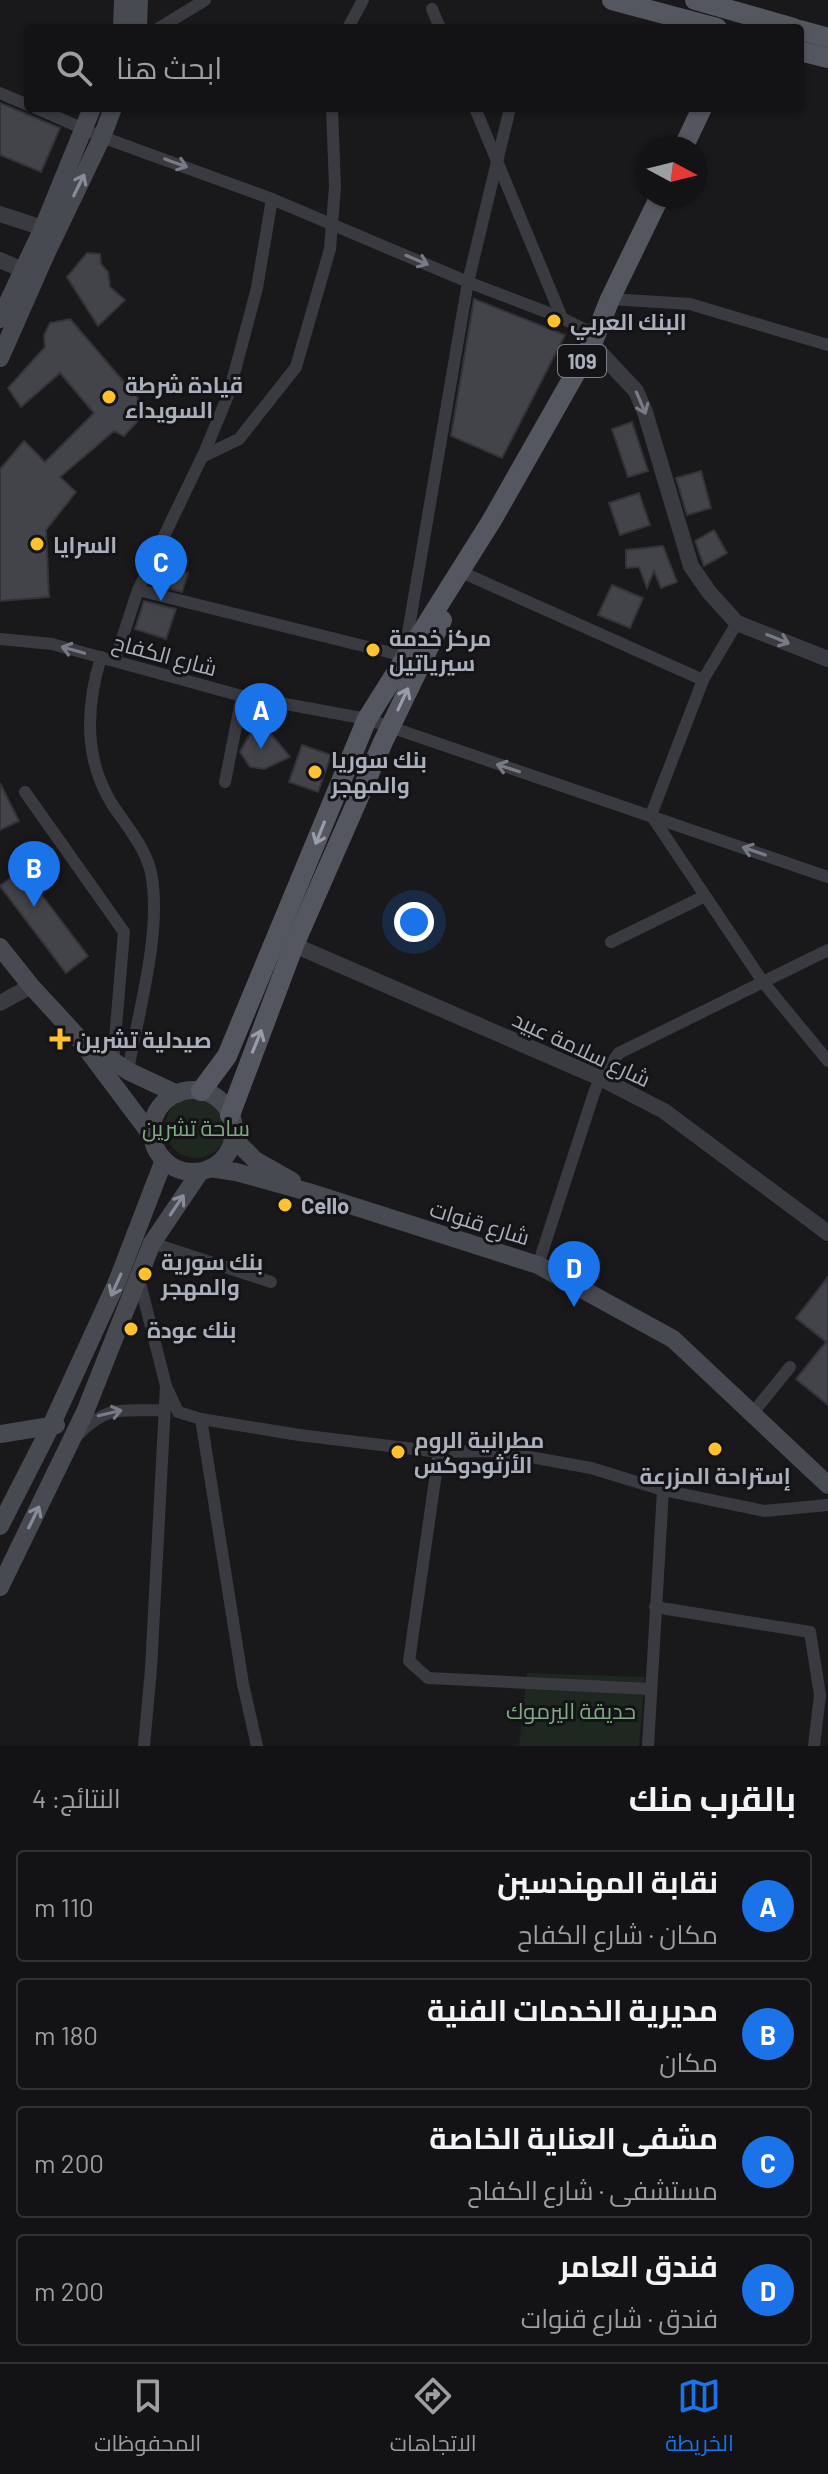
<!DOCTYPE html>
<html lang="ar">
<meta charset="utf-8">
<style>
body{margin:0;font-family:Barlow,Cairo,sans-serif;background:#202022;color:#f1f3f6;direction:rtl}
.compass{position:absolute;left:636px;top:136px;width:72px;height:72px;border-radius:50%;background:#131315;box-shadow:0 2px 6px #0004;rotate:97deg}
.you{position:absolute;left:414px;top:922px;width:28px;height:28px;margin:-20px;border:6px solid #fff;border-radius:50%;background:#1a73e8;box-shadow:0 0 0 12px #1a73e833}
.badge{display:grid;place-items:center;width:52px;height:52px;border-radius:50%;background:#1a73e8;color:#fff;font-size:26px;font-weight:700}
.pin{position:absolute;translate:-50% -66px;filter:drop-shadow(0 2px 4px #0008)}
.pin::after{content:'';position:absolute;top:42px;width:28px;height:24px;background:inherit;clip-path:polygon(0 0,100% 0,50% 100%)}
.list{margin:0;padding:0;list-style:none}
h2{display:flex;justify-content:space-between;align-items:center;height:104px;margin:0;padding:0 32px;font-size:34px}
h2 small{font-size:26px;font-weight:400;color:#9d9ea0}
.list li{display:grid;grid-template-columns:52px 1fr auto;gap:24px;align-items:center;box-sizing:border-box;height:112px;margin:0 16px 16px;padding:0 16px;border:2px solid #323234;border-radius:8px}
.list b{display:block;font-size:30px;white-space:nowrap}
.list p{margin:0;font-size:26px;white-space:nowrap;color:#9d9ea0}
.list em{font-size:26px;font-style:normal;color:#9d9ea0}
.icon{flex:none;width:44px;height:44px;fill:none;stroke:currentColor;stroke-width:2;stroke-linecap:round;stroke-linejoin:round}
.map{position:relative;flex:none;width:828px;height:1746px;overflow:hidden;direction:ltr}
.search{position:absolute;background:#131315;box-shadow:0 2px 6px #0004;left:24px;right:24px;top:24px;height:88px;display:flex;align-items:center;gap:20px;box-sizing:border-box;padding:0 28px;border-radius:8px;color:#9d9ea0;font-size:30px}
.sheet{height:616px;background:#131315}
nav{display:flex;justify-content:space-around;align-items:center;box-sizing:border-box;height:112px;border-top:2px solid #323234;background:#131315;font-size:22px;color:#9d9ea0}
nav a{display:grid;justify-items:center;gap:4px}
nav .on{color:#1a73e8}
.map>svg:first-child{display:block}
.green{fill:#1e2720}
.building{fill:#434449;stroke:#333338;stroke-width:2}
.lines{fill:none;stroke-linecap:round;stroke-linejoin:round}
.minor{stroke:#3a3b41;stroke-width:12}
.tertiary{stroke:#3a3b41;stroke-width:16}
.secondary{stroke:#484a51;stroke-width:18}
.primary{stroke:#555760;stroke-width:20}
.oneway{stroke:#787b85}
.oneway2{stroke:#888c97}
.oneway3{stroke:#999daa}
.poi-dot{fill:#ffc12e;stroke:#141417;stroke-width:3}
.labels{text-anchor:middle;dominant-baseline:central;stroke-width:6;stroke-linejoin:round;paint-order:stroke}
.shield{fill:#141417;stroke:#7d808a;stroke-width:2}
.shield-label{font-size:20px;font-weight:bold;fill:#aaafbc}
.poi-label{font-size:22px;font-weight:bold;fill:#aaafbc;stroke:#141417;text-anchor:start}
.street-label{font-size:22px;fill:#aaafbc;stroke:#141417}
.park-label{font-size:22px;fill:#80a984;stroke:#141417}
</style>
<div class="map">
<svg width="828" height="1746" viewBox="0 0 828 1746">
<rect width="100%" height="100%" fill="#19191c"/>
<g class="green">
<circle cx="196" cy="1127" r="31"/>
<polygon points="527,1673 645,1677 639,1746 519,1746"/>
</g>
<g class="building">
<polygon points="0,103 60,128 41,172 0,155"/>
<polygon points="87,253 100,254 101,264 108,272 110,287 125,300 98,326 67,277"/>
<polygon points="474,299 565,335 502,458 451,436"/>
<polygon points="70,319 148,410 124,436 114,431 60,477 76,492 46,530 49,597 0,601 0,469 24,441 45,462 94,413 60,373 21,407 8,388 45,347 44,335 50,323"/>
<polygon points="632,422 648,471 628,477 612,429"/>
<polygon points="701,471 711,508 687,515 676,478"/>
<polygon points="639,493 650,525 620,535 609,503"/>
<polygon points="714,530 727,553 704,566 695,541"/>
<polygon points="663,546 677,582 661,588 654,571 647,588 639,567 626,568 626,550"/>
<polygon points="161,564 188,573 182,592 151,584"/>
<polygon points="612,585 643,598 630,628 598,615"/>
<polygon points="144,601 176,609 166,639 135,629"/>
<polygon points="251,732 271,734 290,757 264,769 250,767 240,752"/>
<polygon points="302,745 331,755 318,792 289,782"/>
<polygon points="0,783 19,821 0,830"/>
<polygon points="22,869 88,956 66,973 0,886"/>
<polygon points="828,1277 828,1405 796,1379 826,1342 796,1318"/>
</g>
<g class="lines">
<g class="minor">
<polyline points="432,9 440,28"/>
<polyline points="159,28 205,0"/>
<polyline points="348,28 363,0"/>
<polyline points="0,93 28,105"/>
<polyline points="36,108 102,137 272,199 468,282 562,318 594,334"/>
<polyline points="475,108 562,318"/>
<polyline points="610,299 690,304 828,345"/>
<polyline points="202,457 239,439 296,367 330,249 335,187 332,108"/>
<polyline points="468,575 703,680"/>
<polyline points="138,590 404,656 468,282 510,108"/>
<polyline points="737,623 703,680 651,815 763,982 828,1061"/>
<polyline points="0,639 52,644 242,696 367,719 828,877"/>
<path d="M101 657C86 706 84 759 112 804 127 827 148 850 152 878 161 936 138 1013 128 1071"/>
<polyline points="115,660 138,590 205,451 229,393 257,288 272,199"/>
<polyline points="225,782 242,696"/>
<polyline points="25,792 124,932 113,1063"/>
<polyline points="611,942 705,896"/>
<polyline points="152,1243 271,1282"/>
<polyline points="538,1265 594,1093 600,1078 619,1053 828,950"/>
<polyline points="139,1279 166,1386 178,1412 201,1419 243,1684 257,1746"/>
<polyline points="752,1414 790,1367"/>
<polyline points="201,1419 299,1435 439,1452 497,1451 591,1468 663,1490 764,1511 828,1505"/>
<path d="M80 1433C110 1403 124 1412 163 1410"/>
<polyline points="439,1452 409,1661 428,1678 651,1689"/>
<polyline points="655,1607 810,1632 820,1695 814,1746"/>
<polyline points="144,1746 151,1669 166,1386"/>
<polyline points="648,1746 663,1490"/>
</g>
<g class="tertiary">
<polyline points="0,214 43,228"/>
<polyline points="0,260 23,270"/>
<polyline points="592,344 636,391 645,412 691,566 709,592 737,623 828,659"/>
<polyline points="294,945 600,1078 664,1111 828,1233"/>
<polyline points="0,1003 31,986"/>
</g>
<g class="secondary">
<polyline points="122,28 123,0"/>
<polyline points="138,28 139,0"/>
<polyline points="0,319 43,228 92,108"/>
<polyline points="0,358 45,256 102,137 113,108"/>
<polyline points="0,947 31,986 77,1036 152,1136"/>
<polyline points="92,1047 128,1071 177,1094"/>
<circle cx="193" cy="1131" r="41"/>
<polyline points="233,1138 255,1160 292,1181"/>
<polyline points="210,1168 236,1172 312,1193 538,1265 673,1339 828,1485"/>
<polyline points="0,1434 56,1425"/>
<polyline points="0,1526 50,1428 117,1282 164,1160"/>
<polyline points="0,1587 85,1412 152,1243 200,1172"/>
</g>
<g class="primary">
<polyline points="612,0 717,28"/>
<polyline points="695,0 794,28"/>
<polyline points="800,30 828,38"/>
<polyline points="800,51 828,58"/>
<polyline points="683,148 702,108"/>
<polyline points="201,1091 227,1056 367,719 492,520 592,344 610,299 660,196"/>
<polyline points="230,1115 294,945 383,742 442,620"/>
</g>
</g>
<defs><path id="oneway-shaft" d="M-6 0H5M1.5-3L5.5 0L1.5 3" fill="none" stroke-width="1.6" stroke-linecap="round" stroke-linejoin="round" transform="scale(2)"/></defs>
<g class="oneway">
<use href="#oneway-shaft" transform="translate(176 163) rotate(20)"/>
<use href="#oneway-shaft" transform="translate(417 260) rotate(23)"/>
<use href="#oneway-shaft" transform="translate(641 403) rotate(67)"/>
<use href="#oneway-shaft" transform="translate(778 639) rotate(22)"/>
<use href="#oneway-shaft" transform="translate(73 650) rotate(-164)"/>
<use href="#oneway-shaft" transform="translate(508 768) rotate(-162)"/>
<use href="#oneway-shaft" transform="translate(754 851) rotate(-161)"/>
<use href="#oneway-shaft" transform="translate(110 1413) rotate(-13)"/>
</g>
<g class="oneway2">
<use href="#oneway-shaft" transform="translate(79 185) rotate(-64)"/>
<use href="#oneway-shaft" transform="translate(177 1205) rotate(-56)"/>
<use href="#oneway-shaft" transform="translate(116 1285) rotate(114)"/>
<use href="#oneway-shaft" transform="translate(34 1517) rotate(-64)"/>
</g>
<g class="oneway3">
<use href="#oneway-shaft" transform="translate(403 699) rotate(-65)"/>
<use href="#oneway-shaft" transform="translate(320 833) rotate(112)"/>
<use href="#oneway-shaft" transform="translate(257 1041) rotate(-68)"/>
</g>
<g class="poi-dot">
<circle cx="554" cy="321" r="8"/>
<circle cx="109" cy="397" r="8"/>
<circle cx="37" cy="544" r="8"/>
<circle cx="373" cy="650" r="8"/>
<circle cx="315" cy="772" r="8"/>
<path d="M56 1027h8v8h8v8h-8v8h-8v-8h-8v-8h8z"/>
<circle cx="285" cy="1205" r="8"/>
<circle cx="145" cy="1274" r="8"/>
<circle cx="131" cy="1329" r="8"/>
<circle cx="715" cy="1449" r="8"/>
<circle cx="398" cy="1452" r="8"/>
</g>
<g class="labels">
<rect class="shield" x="558" y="345" width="48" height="32" rx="6"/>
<g class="shield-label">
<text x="582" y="361">109</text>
</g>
<g class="poi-label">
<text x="570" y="321">البنك العربي</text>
<text x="125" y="384">قيادة شرطة<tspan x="125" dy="25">السويداء</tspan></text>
<text x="53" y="544">السرايا</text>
<text x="389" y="637">مركز خدمة<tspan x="389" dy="25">سيرياتيل</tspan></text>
<text x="331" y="759">بنك سوريا<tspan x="331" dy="25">والمهجر</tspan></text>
<text x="76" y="1039">صيدلية تشرين</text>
<text x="301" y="1205">Cello</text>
<text x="161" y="1261">بنك سورية<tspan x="161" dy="25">والمهجر</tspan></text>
<text x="147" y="1329">بنك عودة</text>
<text x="414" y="1439">مطرانية الروم<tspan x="414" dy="25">الأرثودوكس</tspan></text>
<text x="715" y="1475" text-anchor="middle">إستراحة المزرعة</text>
</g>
<g class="street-label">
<text transform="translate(165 654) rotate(15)">شارع الكفاح</text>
<text transform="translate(582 1048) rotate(25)">شارع سلامة عبيد</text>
<text transform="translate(480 1222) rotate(17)">شارع قنوات</text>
</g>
<g class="park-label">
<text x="196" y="1127">ساحة تشرين</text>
<text x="571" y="1710">حديقة اليرموك</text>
</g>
</g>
</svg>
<svg class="compass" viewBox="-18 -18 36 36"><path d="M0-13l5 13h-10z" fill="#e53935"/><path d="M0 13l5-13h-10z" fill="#9d9ea0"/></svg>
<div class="you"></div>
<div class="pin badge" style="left:261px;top:749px">A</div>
<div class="pin badge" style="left:34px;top:907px">B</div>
<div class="pin badge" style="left:161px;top:601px">C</div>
<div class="pin badge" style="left:574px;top:1307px">D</div>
<div class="search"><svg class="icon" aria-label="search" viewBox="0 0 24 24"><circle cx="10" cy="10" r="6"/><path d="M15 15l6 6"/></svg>ابحث هنا</div>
</div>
<section class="sheet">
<h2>بالقرب منك<small>النتائج: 4</small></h2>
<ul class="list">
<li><span class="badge">A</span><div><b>نقابة المهندسين</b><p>مكان · شارع الكفاح</p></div><em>110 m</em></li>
<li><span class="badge">B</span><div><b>مديرية الخدمات الفنية</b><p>مكان</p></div><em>180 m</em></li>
<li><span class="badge">C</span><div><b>مشفى العناية الخاصة</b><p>مستشفى · شارع الكفاح</p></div><em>200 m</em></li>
<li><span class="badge">D</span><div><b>فندق العامر</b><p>فندق · شارع قنوات</p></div><em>200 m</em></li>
</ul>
</section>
<nav>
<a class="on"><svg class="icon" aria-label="map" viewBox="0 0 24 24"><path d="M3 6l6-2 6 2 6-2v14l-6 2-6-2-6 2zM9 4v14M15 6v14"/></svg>الخريطة</a>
<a><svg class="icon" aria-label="directions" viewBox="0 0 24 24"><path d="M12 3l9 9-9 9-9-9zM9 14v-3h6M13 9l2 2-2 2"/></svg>الاتجاهات</a>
<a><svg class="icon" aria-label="saved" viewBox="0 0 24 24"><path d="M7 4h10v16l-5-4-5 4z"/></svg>المحفوظات</a>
</nav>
